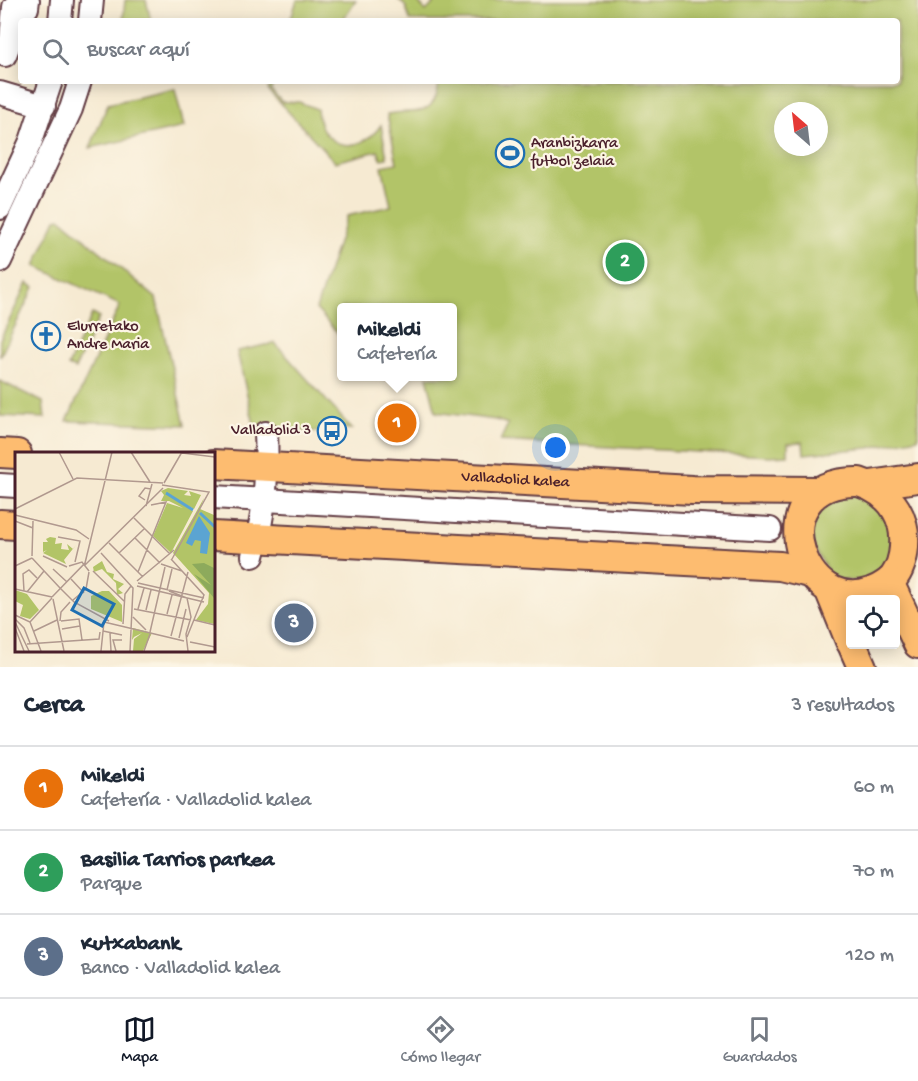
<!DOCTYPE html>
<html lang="es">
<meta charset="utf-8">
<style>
body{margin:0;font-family:"Gochi Hand",sans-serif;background:#f2f2f3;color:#1f2937}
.controls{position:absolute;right:18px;bottom:18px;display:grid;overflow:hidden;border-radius:6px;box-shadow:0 3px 15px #0003}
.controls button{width:54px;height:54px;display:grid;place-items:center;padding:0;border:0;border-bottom:2px solid #e0e1e3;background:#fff;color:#1f2937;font:30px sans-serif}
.compass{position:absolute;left:774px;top:102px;width:54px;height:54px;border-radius:50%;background:#fff;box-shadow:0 3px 15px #0003;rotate:332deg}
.you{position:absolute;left:556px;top:448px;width:21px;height:21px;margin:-15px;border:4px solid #fff;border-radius:50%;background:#1a73e8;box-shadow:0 0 0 9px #1a73e833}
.badge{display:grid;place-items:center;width:39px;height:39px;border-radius:50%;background:#111827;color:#fff;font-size:20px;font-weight:700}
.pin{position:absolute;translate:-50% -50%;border:3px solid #fff;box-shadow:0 2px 6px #0006}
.popup{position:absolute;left:337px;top:303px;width:120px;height:78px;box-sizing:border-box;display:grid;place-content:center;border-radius:6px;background:#fff;filter:drop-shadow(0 2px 4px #0005);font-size:20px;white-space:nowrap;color:#747a83}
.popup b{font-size:22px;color:#1f2937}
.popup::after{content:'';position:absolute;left:50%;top:100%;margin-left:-12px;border:12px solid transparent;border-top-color:#fff}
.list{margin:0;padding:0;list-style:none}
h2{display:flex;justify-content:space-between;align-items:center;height:78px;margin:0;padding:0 24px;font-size:26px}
h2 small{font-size:20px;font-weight:400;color:#747a83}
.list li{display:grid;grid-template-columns:39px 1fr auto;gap:18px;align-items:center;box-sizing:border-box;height:84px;padding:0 24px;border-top:2px solid #e0e1e3}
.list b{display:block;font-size:22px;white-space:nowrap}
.list p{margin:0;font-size:20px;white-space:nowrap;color:#747a83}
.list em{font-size:20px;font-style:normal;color:#747a83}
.icon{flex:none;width:33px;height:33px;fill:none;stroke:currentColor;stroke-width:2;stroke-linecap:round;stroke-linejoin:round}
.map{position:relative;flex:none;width:918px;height:667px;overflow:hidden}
.search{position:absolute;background:#fff;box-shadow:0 3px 15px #0003;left:18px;right:18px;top:18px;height:66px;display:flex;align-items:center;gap:15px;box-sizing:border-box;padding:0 21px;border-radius:6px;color:#747a83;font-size:22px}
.sheet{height:330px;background:#fff}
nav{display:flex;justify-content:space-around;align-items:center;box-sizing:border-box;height:84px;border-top:2px solid #e0e1e3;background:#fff;font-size:16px;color:#747a83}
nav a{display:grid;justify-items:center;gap:3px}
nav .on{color:#111827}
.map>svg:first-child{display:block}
.green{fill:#b2c467;stroke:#7e7249;stroke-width:1.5;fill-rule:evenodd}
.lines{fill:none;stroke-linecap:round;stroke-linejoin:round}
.minor-casing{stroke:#643d44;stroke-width:26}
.major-casing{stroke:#643d44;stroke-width:32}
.minor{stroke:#fff;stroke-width:22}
.major{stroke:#fdbc70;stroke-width:28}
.labels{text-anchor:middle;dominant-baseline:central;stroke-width:4.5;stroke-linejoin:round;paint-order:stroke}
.poi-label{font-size:16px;fill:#4a1f2b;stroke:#fcf5e5;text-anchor:start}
.street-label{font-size:16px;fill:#4a1f2b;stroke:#fcf5e5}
.inset-river{fill:none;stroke:#5ba4d2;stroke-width:3}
.inset-road{fill:none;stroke:#b1998f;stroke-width:1.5}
.view{fill:#1f6fb2;fill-opacity:0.15;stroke:#1f6fb2;stroke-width:3}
.inset-edge{fill:none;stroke:#4a1f2b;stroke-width:3}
</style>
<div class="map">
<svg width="918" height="667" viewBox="0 0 918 667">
<rect width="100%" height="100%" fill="#fcf5e5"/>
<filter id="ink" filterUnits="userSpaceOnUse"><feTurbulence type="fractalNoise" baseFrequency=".0167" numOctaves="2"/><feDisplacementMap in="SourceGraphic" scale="12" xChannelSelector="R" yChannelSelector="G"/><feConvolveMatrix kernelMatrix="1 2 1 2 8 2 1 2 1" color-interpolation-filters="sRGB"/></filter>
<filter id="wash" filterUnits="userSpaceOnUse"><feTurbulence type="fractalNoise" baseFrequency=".008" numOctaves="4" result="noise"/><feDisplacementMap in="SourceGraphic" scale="24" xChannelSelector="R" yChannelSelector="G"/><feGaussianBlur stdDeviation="1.35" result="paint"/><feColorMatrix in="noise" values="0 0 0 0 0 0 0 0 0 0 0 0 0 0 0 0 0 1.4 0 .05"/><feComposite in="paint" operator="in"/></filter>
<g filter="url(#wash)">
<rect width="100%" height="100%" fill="#f6ead2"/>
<g class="green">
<polygon points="125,0 146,0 151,21 123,21"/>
<polygon points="297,0 356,0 342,21 290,21"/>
<path d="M399 0H416L426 11 437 0H918V438L869 448 804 454 803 442 788 443V455L770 456 500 441 508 424 496 420 436 412 427 377 452 376V308H342L341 337 316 309 347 216 391 206 382 166 397 163 387 114C413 109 436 120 439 81H897V21H410L406 7ZM783 111H819V147H783Z"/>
<path d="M271 81H274L271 90 282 102H299L317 109C320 149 359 157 381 125L387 158 381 159 378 151 335 162 268 90Z"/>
<polygon points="175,89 184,127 90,148 108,104"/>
<polygon points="60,218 156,298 185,425 67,421 120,305 35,266 56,219"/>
<polygon points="27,283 34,287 0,357 0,340"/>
<polygon points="92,314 99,317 75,369 68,366"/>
<polygon points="275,343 352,429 324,427 324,432 255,429 237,351"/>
<polygon points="0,381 43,402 45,418 0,416"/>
<path d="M849 491 882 508 894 540 889 566 863 582 832 579C807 536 791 514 849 491Z"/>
</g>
</g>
<g filter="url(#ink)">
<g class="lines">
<g class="minor-casing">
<g id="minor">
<polyline points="60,21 62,0"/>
<polyline points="90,21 92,0"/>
<polyline points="0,53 5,55 11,39 14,7 27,8 28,0"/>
<polyline points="0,93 44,106"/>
<polyline points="0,208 31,141 51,81"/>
<polyline points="0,261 71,109 80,81"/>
<polyline points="0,485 16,486"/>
<polyline points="213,497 770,529"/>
<path d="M253 556C264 517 268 473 266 433"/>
</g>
</g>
<g class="major-casing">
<g id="major">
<polyline points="0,453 17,454"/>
<path id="s1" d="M213 464 692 490 819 491"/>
<path d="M859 482C893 493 909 520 903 555 901 565 896 577 888 583 805 640 750 479 859 482Z"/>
<polyline points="870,485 918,478"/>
<polyline points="0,524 16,525"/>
<polyline points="213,536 780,566 810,573"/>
<polyline points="889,582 918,644"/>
<polyline points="829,589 850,641"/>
<polyline points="852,644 862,667"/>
</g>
</g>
<use href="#minor" class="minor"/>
<use href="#major" class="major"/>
</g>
</g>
<defs>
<g id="stadium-ring" transform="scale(1.5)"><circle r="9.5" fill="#fcf5e5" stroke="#1f6fb2" stroke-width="1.5"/><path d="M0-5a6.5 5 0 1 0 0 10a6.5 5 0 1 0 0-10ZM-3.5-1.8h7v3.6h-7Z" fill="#1f6fb2"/></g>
<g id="church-ring" transform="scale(1.5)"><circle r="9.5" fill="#fcf5e5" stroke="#1f6fb2" stroke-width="1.5"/><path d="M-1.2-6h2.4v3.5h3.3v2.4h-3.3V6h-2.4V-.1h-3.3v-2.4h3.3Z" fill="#1f6fb2"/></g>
<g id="bus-ring" transform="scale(1.5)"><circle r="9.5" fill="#fcf5e5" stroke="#1f6fb2" stroke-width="1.5"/><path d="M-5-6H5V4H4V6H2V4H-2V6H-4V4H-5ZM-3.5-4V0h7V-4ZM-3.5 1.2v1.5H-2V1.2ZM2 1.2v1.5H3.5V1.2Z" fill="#1f6fb2"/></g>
</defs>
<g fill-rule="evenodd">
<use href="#stadium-ring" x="510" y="153"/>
<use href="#church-ring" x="46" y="336"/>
<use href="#bus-ring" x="332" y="431"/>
</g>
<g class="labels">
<g class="poi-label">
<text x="531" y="144">Aranbizkarra<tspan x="531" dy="18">futbol zelaia</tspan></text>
<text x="67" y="327">Elurretako<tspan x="67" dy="18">Andre Maria</tspan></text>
<text x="311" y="431" text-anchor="end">Valladolid 3</text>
</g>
<g class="street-label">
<text stroke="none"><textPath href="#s1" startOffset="303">Valladolid kalea</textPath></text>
</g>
</g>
<g transform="translate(15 452)">
<rect width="200" height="200" fill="#f6ead2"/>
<path d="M153 36 173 39 169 43 176 44 174 39 186 43 179 57 150 41 178 59 156 101 138 84 152 51 168 56 154 49H146L149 43 146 39ZM189 46 185 57 199 63V172L181 168 193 152 194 141 158 101ZM35 85 41 86 40 92 47 91 46 97 54 98 52 92 58 97 61 93 49 108 51 112 28 101 32 98 28 100V90H33L31 87ZM87 109 92 120 99 122 98 127 109 132 103 137 108 141 102 143 101 131 87 117 79 120 78 115ZM0 138 12 142 24 158 15 167 5 164 8 153 0 149ZM87 139H94L107 153V170L76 157V144ZM118 176 137 181 128 199H118L119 187 127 181 119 185 117 188Z" fill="#b2c467"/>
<path d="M189 111 199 116V146L179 122 196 133 177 112Z" fill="#8daa5c"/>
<path d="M184 64 195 81 192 102 185 101 186 89 180 88 177 94 171 91Z" fill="#5ba4d2"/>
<path class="inset-river" d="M151 41 178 58M185 61 200 75"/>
<path class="inset-road" d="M44 0 58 27M116 0 135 30M167 1 200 5M149 31 167 0M147 33 194 40 157 107M130 48 124 44 130 36 136 37M131 54 137 32M0 57 62 26 148 31M0 63 61 78 74 87M119 66 155 102M0 69 18 76M43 85 65 89 60 110M120 86 145 111M94 91 128 125M86 101 118 136 115 199M104 101 129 77M17 104 18 69M28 104 52 115M17 106 45 136M156 107 189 143 172 185M146 112 167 119M0 114 17 106M54 114 67 110 74 119M69 114 148 36M38 117 52 130M78 119 110 150M123 120 151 50 136 53M56 127 69 141M122 129 159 98M123 131 189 146M122 134 189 150M45 136 59 150 94 169M0 137 37 145M152 138 157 117M9 139 8 122 14 118 22 126M154 139 172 146 176 165 171 182 173 199M12 140 29 119M37 145 70 111 97 0M38 147 49 199M58 148 71 137 74 120M119 157 176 168M123 157 129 136M131 158 136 138M152 162 157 143M0 163 15 170 26 199M118 165 131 178M0 167 9 176 15 191M179 168 200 173M45 169 46 160 55 150M46 169 64 167 67 188M0 170 14 199M15 170 37 146M89 170 169 189M108 172 110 142 116 134M0 176 9 199M47 177 65 174M19 179 42 168M88 179 107 183M135 180 150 115M95 181 96 199M156 184 173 120M164 186 171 157M175 190 200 195M12 192 84 187 85 180M86 199 89 170M101 199 98 188H107M129 199 135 182"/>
<path class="view" d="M69 136 99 152 87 174 57 158Z"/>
<rect width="200" height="200" class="inset-edge"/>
</g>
</svg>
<div class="controls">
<button><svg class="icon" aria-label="locate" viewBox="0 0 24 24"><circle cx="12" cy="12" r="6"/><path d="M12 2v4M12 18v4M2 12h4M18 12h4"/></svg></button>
</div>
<svg class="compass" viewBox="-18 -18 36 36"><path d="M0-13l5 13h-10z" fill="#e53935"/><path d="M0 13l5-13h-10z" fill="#747a83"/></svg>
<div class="you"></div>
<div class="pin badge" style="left:397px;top:423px;background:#e8710a">1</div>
<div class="popup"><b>Mikeldi</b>Cafetería</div>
<div class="pin badge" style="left:625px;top:262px;background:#2e9e5b">2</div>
<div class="pin badge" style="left:294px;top:623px;background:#5c6f8a">3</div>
<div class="search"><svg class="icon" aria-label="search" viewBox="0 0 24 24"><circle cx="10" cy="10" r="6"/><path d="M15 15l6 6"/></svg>Buscar aquí</div>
</div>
<section class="sheet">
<h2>Cerca<small>3 resultados</small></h2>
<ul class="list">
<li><span class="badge" style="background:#e8710a">1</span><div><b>Mikeldi</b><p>Cafetería · Valladolid kalea</p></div><em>60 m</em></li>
<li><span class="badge" style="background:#2e9e5b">2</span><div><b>Basilia Tarrios parkea</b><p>Parque</p></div><em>70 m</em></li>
<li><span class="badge" style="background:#5c6f8a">3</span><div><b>Kutxabank</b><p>Banco · Valladolid kalea</p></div><em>120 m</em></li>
</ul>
</section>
<nav>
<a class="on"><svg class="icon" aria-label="map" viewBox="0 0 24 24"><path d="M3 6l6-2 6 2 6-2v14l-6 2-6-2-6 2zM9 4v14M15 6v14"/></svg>Mapa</a>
<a><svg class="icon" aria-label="directions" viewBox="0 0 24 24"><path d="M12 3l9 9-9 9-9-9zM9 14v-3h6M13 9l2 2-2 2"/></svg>Cómo llegar</a>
<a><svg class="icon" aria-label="saved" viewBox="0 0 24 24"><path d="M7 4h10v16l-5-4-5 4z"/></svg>Guardados</a>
</nav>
